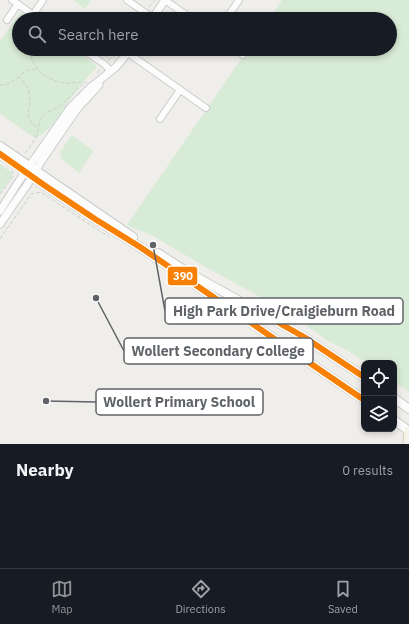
<!DOCTYPE html>
<style>
body{margin:0;font-family:"IBM Plex Sans",sans-serif;background:#20242c;color:#f1f3f6}
.controls{position:absolute;right:12px;bottom:12px;display:grid;overflow:hidden;border-radius:8px;box-shadow:0 2px 6px #0003}
.controls button{width:36px;height:36px;display:grid;place-items:center;padding:0;border:0;border-bottom:1px solid #363941;background:#171b24;color:#f1f3f6;font:20px sans-serif}
.list{margin:0;padding:0;list-style:none}
h2{display:flex;justify-content:space-between;align-items:center;height:52px;margin:0;padding:0 16px;font-size:17px}
h2 small{font-size:13px;font-weight:400;color:#9ea1a6}
.icon{flex:none;width:22px;height:22px;fill:none;stroke:currentColor;stroke-width:2;stroke-linecap:round;stroke-linejoin:round}
.map{position:relative;flex:none;width:409px;height:444px;overflow:hidden}
.search{position:absolute;background:#171b24;box-shadow:0 2px 6px #0003;left:12px;right:12px;top:12px;height:44px;display:flex;align-items:center;gap:10px;box-sizing:border-box;padding:0 14px;border-radius:22px;color:#9ea1a6;font-size:15px}
.sheet{height:124px;background:#171b24}
nav{display:flex;justify-content:space-around;align-items:center;box-sizing:border-box;height:56px;border-top:1px solid #363941;background:#171b24;font-size:11px;color:#9ea1a6}
nav a{display:grid;justify-items:center;gap:2px}
nav .on{color:#919496}
.map>svg:first-child{display:block}
.green{fill:#d8ebd6}
.lines{fill:none;stroke-linecap:round;stroke-linejoin:round}
.minor-casing{stroke:#cbcccc;stroke-width:8}
.tertiary-casing{stroke:#cbcccc;stroke-width:9}
.secondary-casing{stroke:#cacacb;stroke-width:10}
.primary-casing{stroke:#d7ceb8;stroke-width:11}
.path{stroke:#cacfcc;stroke-width:1;stroke-dasharray:4 2;stroke-linecap:butt}
.minor{stroke:#fdfcfc;stroke-width:6}
.tertiary{stroke:#fdfcfc;stroke-width:7}
.secondary{stroke:#fdfcfc;stroke-width:8}
.primary{stroke:#f4f2e9;stroke-width:9}
.bus-1-casing{stroke:#fff;stroke-width:9}
.bus-1{stroke:#f78005;stroke-width:6}
.leader{fill:none;stroke:#5f6368;stroke-width:1.5}
.callout-dot{fill:#5f6368;stroke:#fff;stroke-width:1.5}
.callout{fill:#fff;stroke:#5f6368;stroke-width:1.5}
.callout-label{font-size:14px;text-anchor:middle;font-weight:bold;fill:#5f6368}
.line-badge{stroke:#fff;stroke-width:1.5}
.badge-label{font-size:11px;text-anchor:middle;font-weight:bold;fill:#fff}
</style>
<div class="map">
<svg width="409" height="444" viewBox="0 0 409 444">
<rect width="100%" height="100%" fill="#efeeea"/>
<g class="green">
<polygon points="73,0 91,0 85,9"/>
<polygon points="282,0 409,0 409,392 394,382 394,363 366,363 350,352 328,341 302,322 260,297 202,265 153,236 127,225 248,49 390,49 390,19 269,19"/>
<path d="M23 13 31 19H19V49H73L96 65V68C88 76 80 85 74 94 63 108 52 132 35 138L0 114V41L19 14Z"/>
<polygon points="95,49 115,49 108,57 106,57"/>
<polygon points="72,135 93,151 79,173 61,158 60,152"/>
<polygon points="0,164 11,172 12,176 0,193"/>
</g>
<g class="lines">
<g class="minor-casing">
<g id="minor">
<polyline points="12,0 39,19"/>
<polyline points="127,0 153,18"/>
<polyline points="165,0 192,19"/>
<polyline points="33,15 43,0"/>
<polyline points="226,19 239,0"/>
<polyline points="7,20 18,4"/>
<polyline points="82,49 104,64 111,71"/>
<polyline points="234,49 243,55"/>
<polyline points="128,53 206,108"/>
<polyline points="160,119 180,90"/>
</g>
</g>
<g class="tertiary-casing">
<g id="tertiary">
<polyline points="152,19 165,0"/>
<polyline points="0,211 19,181 70,108 91,87 116,67 131,49"/>
<polyline points="0,224 29,182 42,160 68,122 78,108 99,85"/>
</g>
</g>
<g class="secondary-casing">
<g id="secondary">
<polyline points="0,146 133,237"/>
<polyline points="0,154 44,185 95,219 140,247 364,400"/>
<polyline points="158,253 186,271 304,337 364,377"/>
<polyline points="394,398 409,409"/>
<polyline points="394,420 409,431"/>
</g>
</g>
<g class="primary-casing">
<polyline id="primary" points="408,444 409,431"/>
</g>
<g class="path">
<polyline points="149,7 155,0"/>
<path d="M32 49C28 67 47 80 63 83 70 84 78 82 85 82"/>
<polyline points="108,60 118,54 122,49"/>
<polyline points="97,73 101,68"/>
<path d="M18 76C23 81 28 86 29 92 33 108 20 115 38 128"/>
<path d="M0 85C18 86 19 66 38 70"/>
<path d="M25 153C29 148 34 141 37 135 39 129 38 122 42 117 47 110 55 110 61 105 71 97 75 89 87 82"/>
<polyline points="0,194 13,176 12,171"/>
<polyline points="0,239 31,194 41,192 101,232 109,236"/>
</g>
<use href="#minor" class="minor"/>
<use href="#tertiary" class="tertiary"/>
<use href="#secondary" class="secondary"/>
<use href="#primary" class="primary"/>
<g class="bus-1-casing">
<g id="bus-1">
<polyline points="0,154 44,185 95,219 140,247 364,400"/>
<polyline points="265,315 304,337 364,377"/>
</g>
</g>
<use href="#bus-1" class="bus-1"/>
</g>
<path class="leader" d="M153 245L165 311M96 298L124 351M46 401L96 402"/>
<g class="callout-dot">
<circle cx="153" cy="245" r="4"/>
<circle cx="96" cy="298" r="4"/>
<circle cx="46" cy="401" r="4"/>
</g>
<g class="callout">
<rect x="165" y="298" width="238" height="26" rx="4"/>
<rect x="124" y="338" width="189" height="26" rx="4"/>
<rect x="96" y="389" width="167" height="26" rx="4"/>
</g>
<g class="callout-label">
<text x="284" y="316">High Park Drive/Craigieburn Road</text>
<text x="218" y="356">Wollert Secondary College</text>
<text x="179" y="407">Wollert Primary School</text>
</g>
<rect class="line-badge" x="167" y="266" width="31" height="20" rx="4" fill="#f78005"/>
<g class="badge-label">
<text x="183" y="280">390</text>
</g>
</svg>
<div class="controls">
<button><svg class="icon" aria-label="locate" viewBox="0 0 24 24"><circle cx="12" cy="12" r="6"/><path d="M12 2v4M12 18v4M2 12h4M18 12h4"/></svg></button>
<button><svg class="icon" aria-label="layers" viewBox="0 0 24 24"><path d="M12 4l9 5-9 5-9-5zM3 14l9 5 9-5"/></svg></button>
</div>
<div class="search"><svg class="icon" aria-label="search" viewBox="0 0 24 24"><circle cx="10" cy="10" r="6"/><path d="M15 15l6 6"/></svg>Search here</div>
</div>
<section class="sheet">
<h2>Nearby<small>0 results</small></h2>
<ul class="list">
</ul>
</section>
<nav>
<a class="on"><svg class="icon" aria-label="map" viewBox="0 0 24 24"><path d="M3 6l6-2 6 2 6-2v14l-6 2-6-2-6 2zM9 4v14M15 6v14"/></svg>Map</a>
<a><svg class="icon" aria-label="directions" viewBox="0 0 24 24"><path d="M12 3l9 9-9 9-9-9zM9 14v-3h6M13 9l2 2-2 2"/></svg>Directions</a>
<a><svg class="icon" aria-label="saved" viewBox="0 0 24 24"><path d="M7 4h10v16l-5-4-5 4z"/></svg>Saved</a>
</nav>
